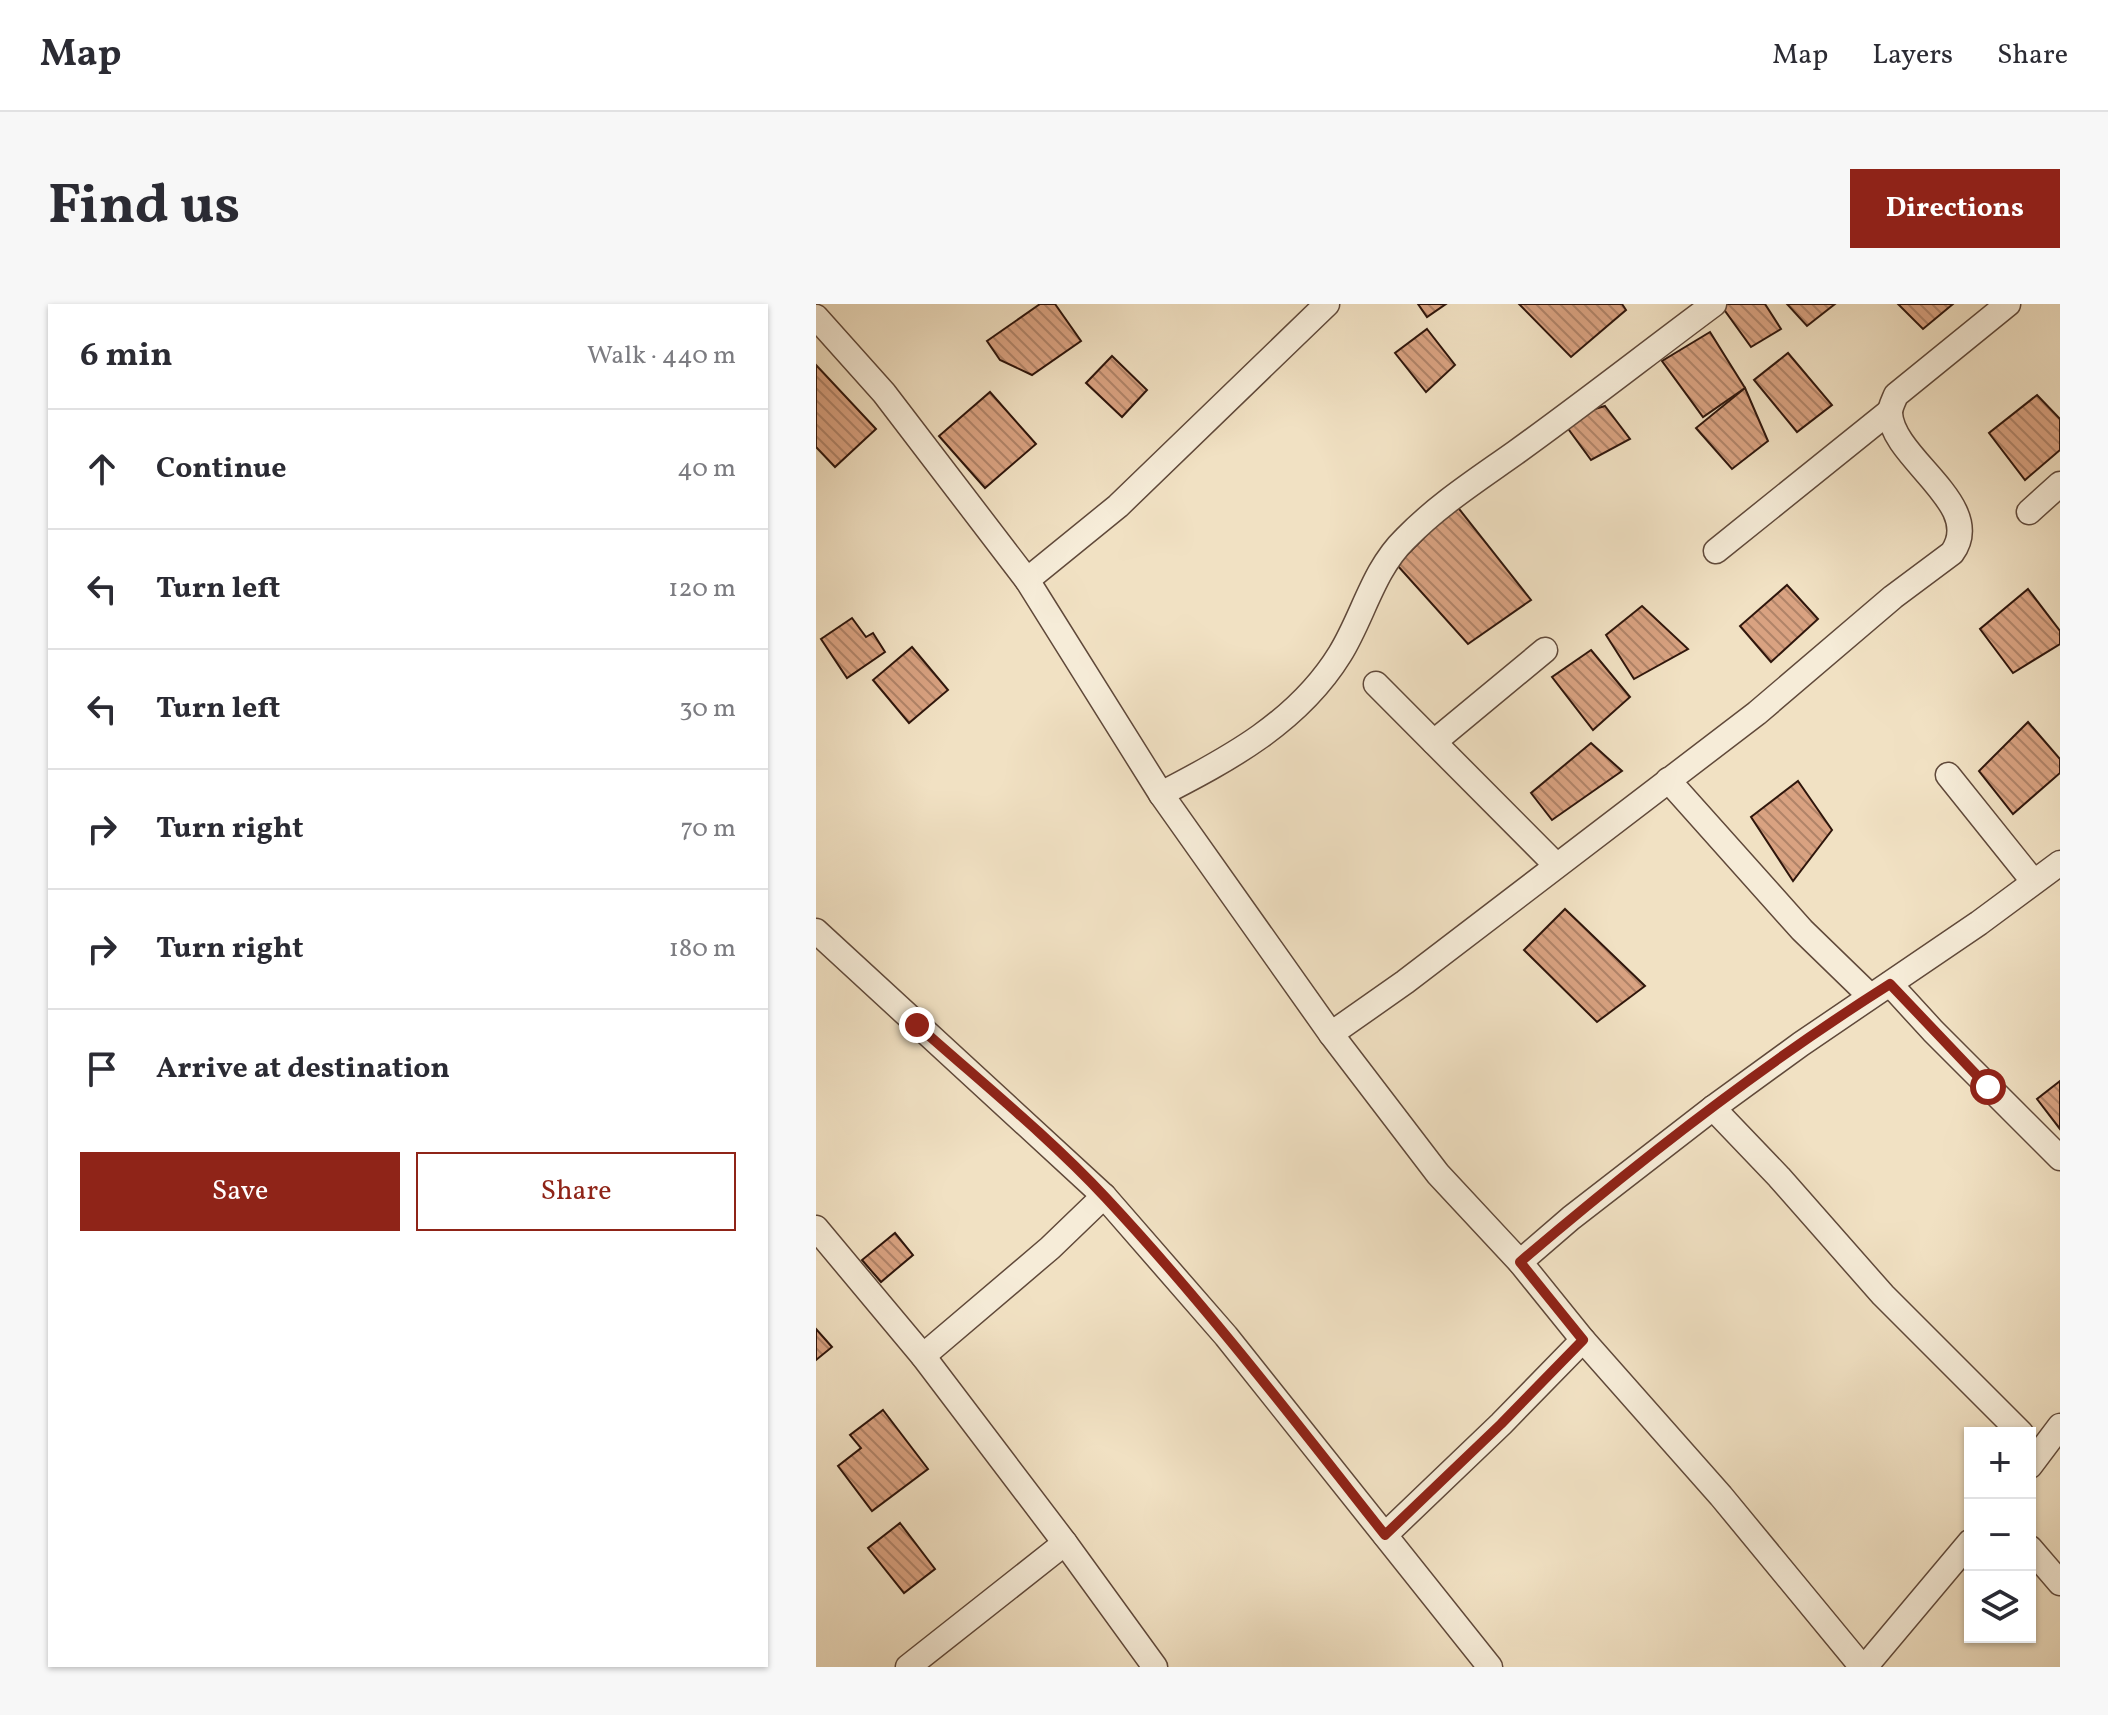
<!DOCTYPE html>
<meta charset="utf-8">
<style>
body{margin:0;font-family:Vollkorn,serif;background:#f7f7f7;color:#2b2b33}
.controls{position:absolute;right:24px;bottom:24px;display:grid;overflow:hidden;border-radius:0px;box-shadow:0 2px 6px #0004}
.controls button{width:72px;height:72px;display:grid;place-items:center;padding:0;border:0;border-bottom:2px solid #e1e1e2;background:#fff;color:#2b2b33;font:40px sans-serif}
.stop{position:absolute;width:24px;height:24px;margin:-18px;border:6px solid #8f2418;border-radius:50%;background:#fff}
.stop.end{background:#8f2418;border-color:#fff;box-shadow:0 2px 8px #0008}
.list{margin:0;padding:0;list-style:none}
h2{display:flex;justify-content:space-between;align-items:center;height:104px;margin:0;padding:0 32px;font-size:34px}
h2 small{font-size:26px;font-weight:400;color:#7c7c81}
.list li{display:grid;grid-template-columns:52px 1fr auto;gap:24px;align-items:center;box-sizing:border-box;height:120px;padding:0 32px;border-top:2px solid #e1e1e2}
.list b{display:block;font-size:30px;white-space:nowrap}
.list em{font-size:26px;font-style:normal;color:#7c7c81}
.actions{display:flex;gap:16px;padding:24px 32px}
.actions a{flex:1;padding:18px 0;border:2px solid #8f2418;border-radius:0px;text-align:center;font-size:28px;color:#8f2418}
.actions .main{background:#8f2418;color:#fff}
.icon{flex:none;width:44px;height:44px;fill:none;stroke:currentColor;stroke-width:2;stroke-linecap:round;stroke-linejoin:round}
.map{position:relative;flex:none;width:1244px;height:1363px;overflow:hidden;border-radius:0px}
header{display:flex;align-items:center;gap:48px;box-sizing:border-box;height:112px;padding:0 40px;background:#fff;border-bottom:2px solid #e1e1e2}
header strong{font-size:38px}
nav{display:flex;gap:44px;margin-inline-start:auto;font-size:28px}
.intro{display:flex;align-items:center;justify-content:space-between;box-sizing:border-box;height:192px;padding:0 48px}
h1{margin:0;font-size:56px}
.button{padding:20px 36px;border-radius:0px;background:#8f2418;color:#fff;font-size:28px;font-weight:700}
main{display:flex;gap:48px;padding:0 48px}
aside{flex:1;background:#fff;border-radius:0px;box-shadow:0 2px 6px #0004}
.map>svg:first-child{display:block}
.building{fill:url(#building-back-hatch);stroke:#2f160c;stroke-width:2}
.lines{fill:none;stroke-linecap:round;stroke-linejoin:round}
.street-casing{stroke:#60493a;stroke-width:27}
.street{stroke:#f6ecd8;stroke-width:24}
.route{stroke:#8f2418;stroke-width:10}
</style>
<header>
<strong>Map</strong>
<nav><a>Map</a><a>Layers</a><a>Share</a></nav>
</header>
<div class="intro"><h1>Find us</h1><a class="button">Directions</a></div>
<main>
<aside>
<h2>6 min<small>Walk · 440 m</small></h2>
<ul class="list">
<li><svg class="icon" aria-label="ahead" viewBox="0 0 24 24"><path d="M12 20V5M6 11l6-6 6 6"/></svg><div><b>Continue</b></div><em>40 m</em></li>
<li><svg class="icon" aria-label="left" viewBox="0 0 24 24"><path d="M17 20v-9H6M10 6l-5 5 5 5"/></svg><div><b>Turn left</b></div><em>120 m</em></li>
<li><svg class="icon" aria-label="left" viewBox="0 0 24 24"><path d="M17 20v-9H6M10 6l-5 5 5 5"/></svg><div><b>Turn left</b></div><em>30 m</em></li>
<li><svg class="icon" aria-label="right" viewBox="0 0 24 24"><path d="M7 20v-9h11M14 6l5 5-5 5"/></svg><div><b>Turn right</b></div><em>70 m</em></li>
<li><svg class="icon" aria-label="right" viewBox="0 0 24 24"><path d="M7 20v-9h11M14 6l5 5-5 5"/></svg><div><b>Turn right</b></div><em>180 m</em></li>
<li><svg class="icon" aria-label="arrive" viewBox="0 0 24 24"><path d="M6 21V4h12l-3 4 3 4H6"/></svg><div><b>Arrive at destination</b></div></li>
</ul>
<div class="actions"><a class="main">Save</a><a>Share</a></div>
</aside>
<div class="map">
<svg width="1244" height="1363" viewBox="0 0 1244 1363">
<defs>
<pattern id="building-back-hatch" width="6" height="6" patternUnits="userSpaceOnUse" patternTransform="scale(2)"><rect width="6" height="6" fill="#d9a281"/><path d="M-1 5l2 2M0 0l6 6M5-1l2 2" fill="none" stroke="#b08368"/></pattern>
</defs>
<rect width="100%" height="100%" fill="#f1e1c3"/>
<filter id="stains"><feTurbulence type="fractalNoise" baseFrequency=".0025" numOctaves="4"/><feColorMatrix values="0 0 0 0 .2 0 0 0 0 .09 0 0 0 0 .02 0 0 0 .5 -.17"/></filter>
<radialGradient id="worn" r=".72"><stop offset=".6" stop-color="#630" stop-opacity="0"/><stop offset="1" stop-color="#630" stop-opacity=".3"/></radialGradient>
<g class="building">
<polygon points="224,0 239,0 265,37 216,71 184,56 171,37"/>
<polygon points="602,0 630,0 611,13"/>
<polygon points="703,0 806,0 810,6 755,53"/>
<polygon points="904,0 949,0 965,25 935,43"/>
<polygon points="971,0 1019,0 991,22"/>
<polygon points="1082,0 1137,0 1107,25"/>
<polygon points="611,25 639,61 610,88 579,49"/>
<polygon points="894,28 929,84 887,113 846,57"/>
<polygon points="972,49 1016,101 981,128 938,76"/>
<polygon points="296,52 331,86 306,113 270,79"/>
<polygon points="0,61 60,125 19,163 0,143"/>
<polygon points="929,84 952,137 916,165 880,124"/>
<polygon points="174,88 220,140 169,184 123,132"/>
<polygon points="1221,91 1244,115 1244,146 1209,176 1173,129"/>
<polygon points="789,102 814,135 775,156 745,115"/>
<polygon points="640,201 715,296 652,340 581,261"/>
<polygon points="971,281 1002,315 955,358 924,322"/>
<polygon points="1212,285 1244,327 1244,340 1197,369 1164,325"/>
<polygon points="826,302 872,345 818,375 790,331"/>
<polygon points="36,314 50,333 57,329 69,348 31,374 5,335"/>
<polygon points="96,343 132,386 93,419 57,376"/>
<polygon points="775,346 814,393 777,426 736,373"/>
<polygon points="1212,418 1244,455 1244,469 1197,510 1163,467"/>
<polygon points="775,439 806,467 736,516 715,489"/>
<polygon points="982,477 1016,526 977,577 935,513"/>
<polygon points="749,605 829,682 781,718 708,646"/>
<polygon points="1244,777 1244,825 1221,795"/>
<polygon points="79,929 97,951 65,978 46,956"/>
<polygon points="0,1025 16,1043 0,1056"/>
<polygon points="67,1106 112,1165 56,1207 22,1162 45,1144 34,1131"/>
<polygon points="84,1219 119,1265 88,1289 52,1244"/>
</g>
<g class="lines">
<g class="street-casing">
<g id="street">
<polyline points="0,13 68,89 211,276 345,490 515,730 622,870 704,958 767,1036 905,1192 1046,1363"/>
<polyline points="1213,208 1244,180"/>
<polyline points="900,247 1074,107"/>
<polyline points="211,276 302,202 511,0"/>
<polyline points="560,380 740,561"/>
<polyline points="618,438 729,346"/>
<polyline points="1132,471 1217,577"/>
<polyline points="852,476 986,626 1054,692"/>
<path d="M345 490C413 455 482 418 524 350 547 313 557 266 589 235 622 201 661 176 699 149 766 101 832 49 898 0"/>
<polyline points="0,627 288,892 410,1032 674,1363"/>
<polyline points="1074,680 1117,727 1244,854"/>
<path d="M515 730 589 678 941 409 1077 293 1136 249C1171 201 1076 155 1074 109 1074 103 1078 96 1080 91L1192 0"/>
<polyline points="897,804 963,873 1067,991 1205,1129"/>
<polyline points="0,924 107,1052 249,1239 339,1363"/>
<polyline points="704,958 755,914 897,804 985,740 1163,619 1244,559"/>
<polyline points="107,1052 234,944 288,892"/>
<polyline points="1214,1162 1244,1122"/>
<polyline points="569,1231 685,1120 767,1036"/>
<polyline points="1214,1244 1244,1279"/>
<polyline points="92,1363 249,1239"/>
<polyline points="1049,1363 1154,1238"/>
</g>
</g>
<use href="#street" class="street"/>
</g>
<g class="lines">
<path class="route" d="M101 721C165 778 232 832 290 894 389 1000 479 1117 569 1231L685 1120 767 1036 704 958C821 858 944 762 1074 680L1172 783"/>
</g>
<rect width="100%" height="100%" filter="url(#stains)"/>
<rect width="100%" height="100%" fill="url(#worn)"/>
</svg>
<div class="controls">
<button>+</button>
<button>−</button>
<button><svg class="icon" aria-label="layers" viewBox="0 0 24 24"><path d="M12 4l9 5-9 5-9-5zM3 14l9 5 9-5"/></svg></button>
</div>
<div class="stop" style="left:1172px;top:783px"></div>
<div class="stop end" style="left:101px;top:721px"></div>
</div>
</main>
